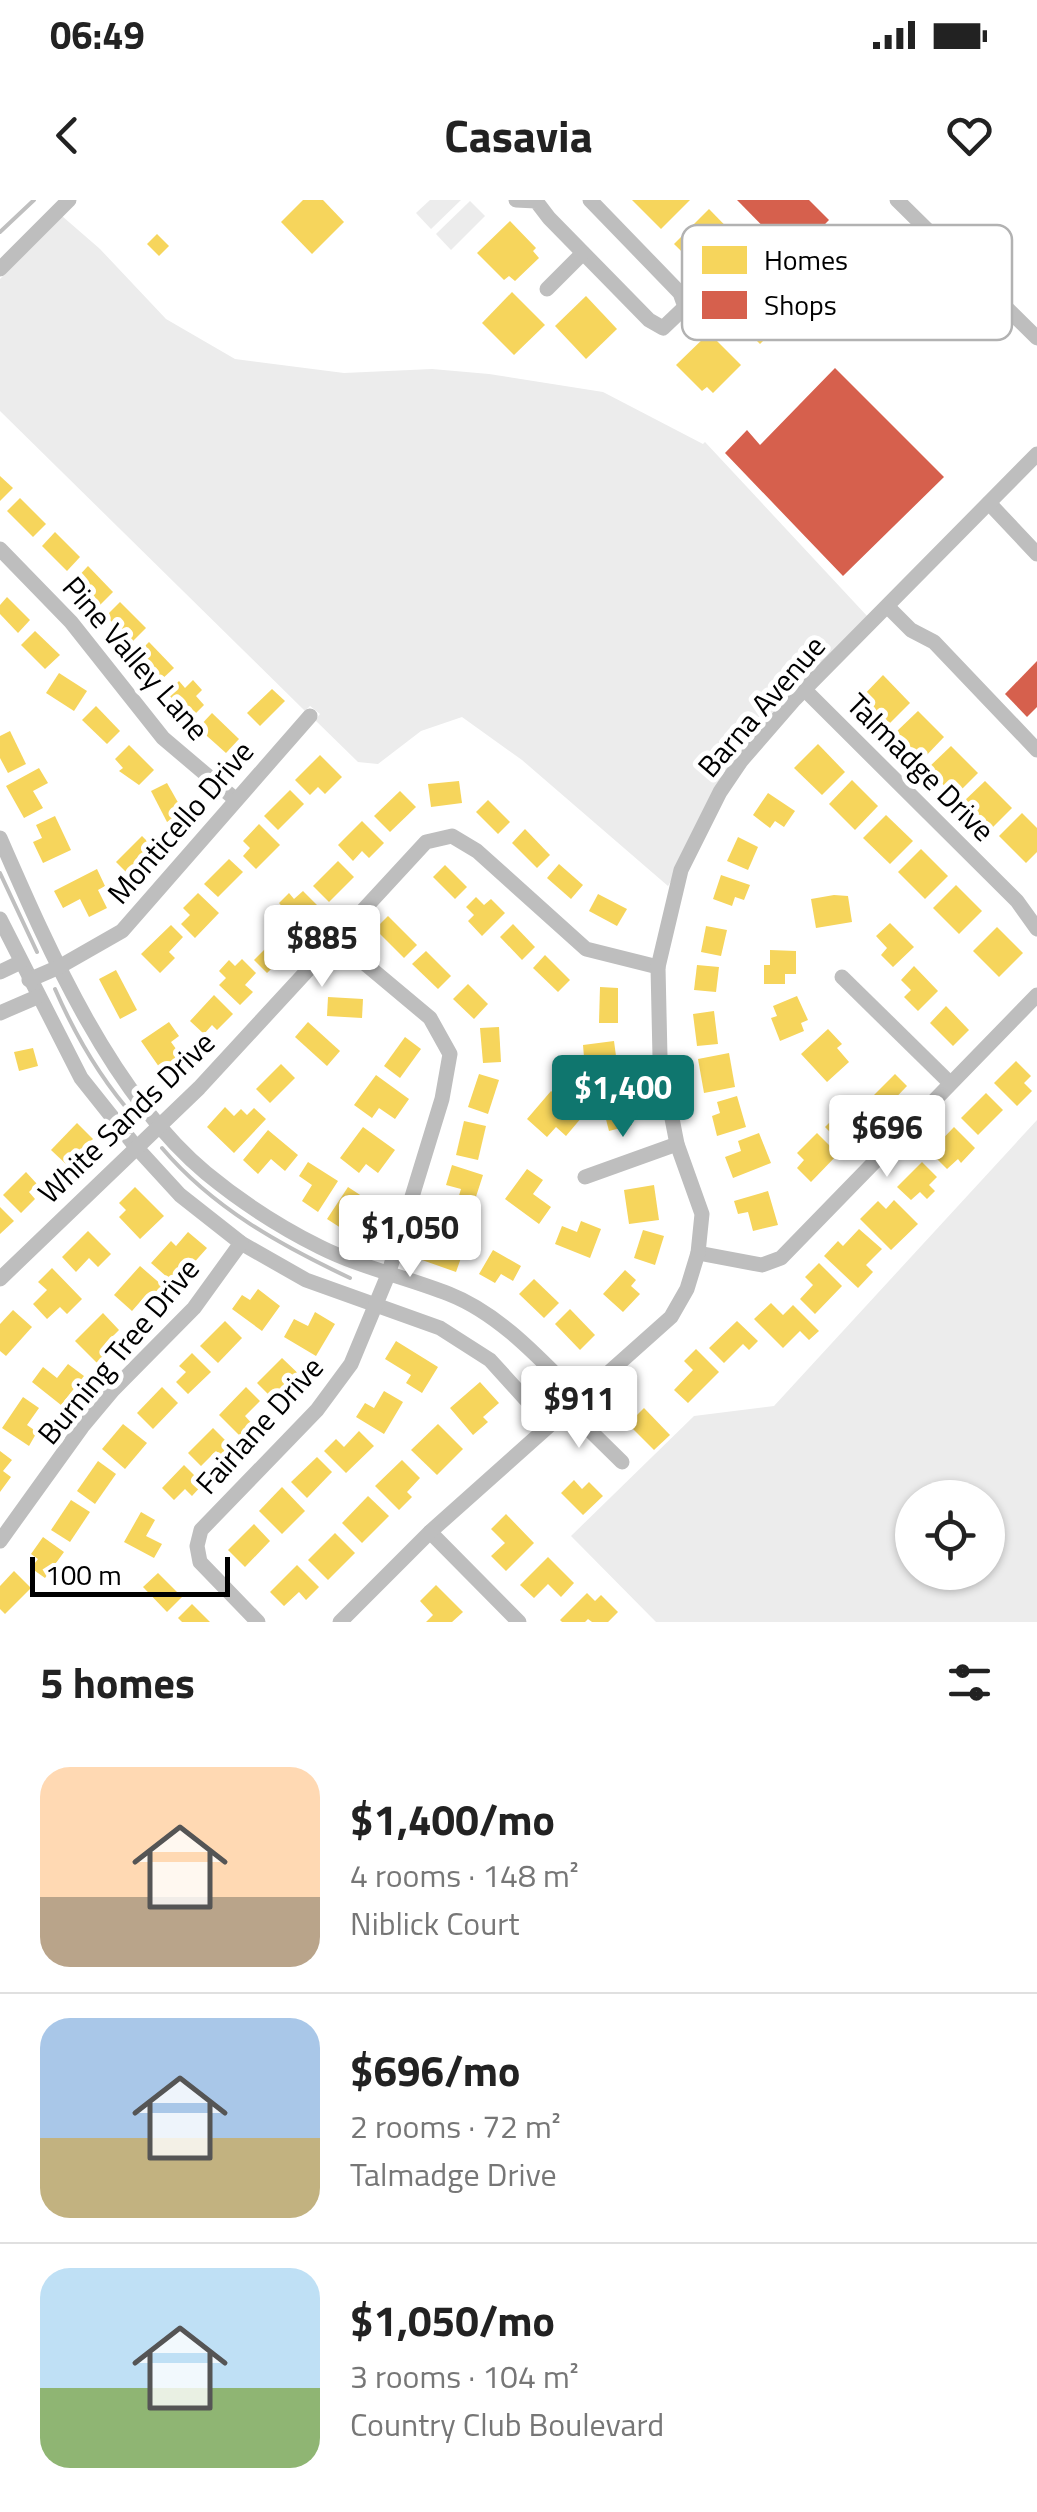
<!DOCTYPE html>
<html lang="en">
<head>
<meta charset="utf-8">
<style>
  body { margin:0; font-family:"Titillium Web",sans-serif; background:#f2f2f2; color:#222; height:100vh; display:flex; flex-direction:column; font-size:38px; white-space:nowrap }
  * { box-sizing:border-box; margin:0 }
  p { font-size:32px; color:#767676 }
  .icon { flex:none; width:55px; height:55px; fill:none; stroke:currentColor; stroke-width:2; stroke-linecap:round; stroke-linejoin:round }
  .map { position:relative; height:1422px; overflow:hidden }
  .details { display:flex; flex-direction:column; background:#fff; flex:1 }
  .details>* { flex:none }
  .tools { position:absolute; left:895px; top:1280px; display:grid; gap:20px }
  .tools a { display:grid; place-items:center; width:110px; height:110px; border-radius:50%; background:#fff; box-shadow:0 2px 8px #0004; font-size:50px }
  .scale { position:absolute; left:30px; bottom:25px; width:200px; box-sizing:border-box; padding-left:10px; border:5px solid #000; border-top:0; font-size:28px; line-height:35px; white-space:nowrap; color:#000; -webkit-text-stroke:8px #fff; paint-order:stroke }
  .price { position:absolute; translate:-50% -85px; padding:0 22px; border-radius:10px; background:#fff; color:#222; font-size:32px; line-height:65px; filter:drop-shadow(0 2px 5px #0008) }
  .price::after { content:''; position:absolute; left:50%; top:60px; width:30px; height:22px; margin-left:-15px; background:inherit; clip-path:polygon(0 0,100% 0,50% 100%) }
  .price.active { background:#0f766e; color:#fff }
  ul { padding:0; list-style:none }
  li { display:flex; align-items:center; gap:30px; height:250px; padding:0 40px }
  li+li { border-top:2px solid #e0e0e0 }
  li span { display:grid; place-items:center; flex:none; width:280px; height:200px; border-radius:30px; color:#555 }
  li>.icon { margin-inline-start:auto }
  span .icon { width:120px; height:120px; fill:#fffc; stroke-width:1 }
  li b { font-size:42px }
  h2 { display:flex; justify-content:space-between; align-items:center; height:120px; padding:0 40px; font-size:42px }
  .status { display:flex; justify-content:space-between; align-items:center; height:70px; padding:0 50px; background:#fff; direction:ltr }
  .status svg { height:28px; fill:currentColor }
  header { display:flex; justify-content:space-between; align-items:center; height:130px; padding:0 40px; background:#fff; font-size:45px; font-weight:700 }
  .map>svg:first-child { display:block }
  .green { fill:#ececec; fill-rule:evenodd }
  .homes { fill:#f6d55c }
  .shops { fill:#d6604d }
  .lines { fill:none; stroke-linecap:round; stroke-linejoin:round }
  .stream { stroke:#bfbfbf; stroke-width:4 }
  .minor { stroke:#bebebe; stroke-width:15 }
  .labels { text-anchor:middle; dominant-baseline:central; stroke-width:10; stroke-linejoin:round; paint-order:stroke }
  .street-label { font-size:30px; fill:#000; stroke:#fff }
  .key { fill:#fff; stroke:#b2b2b2; stroke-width:2.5 }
  .key-label { font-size:28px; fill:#000 }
</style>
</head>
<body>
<div class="status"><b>06:49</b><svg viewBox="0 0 49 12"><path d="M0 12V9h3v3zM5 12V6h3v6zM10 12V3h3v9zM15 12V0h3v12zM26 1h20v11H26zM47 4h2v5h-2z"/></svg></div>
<header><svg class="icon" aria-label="back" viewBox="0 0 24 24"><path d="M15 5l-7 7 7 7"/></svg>Casavia<svg class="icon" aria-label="heart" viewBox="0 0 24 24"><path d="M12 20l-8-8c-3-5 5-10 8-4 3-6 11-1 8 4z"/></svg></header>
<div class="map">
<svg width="1037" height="1422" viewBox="0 0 1037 1422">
  <rect width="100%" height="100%" fill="#fff"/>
  <g class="green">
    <polygon points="430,0 461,0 431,29 416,13"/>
    <polygon points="470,1 485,16 451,50 436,34"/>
    <polygon points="62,16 100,49 166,119 235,159 344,173 432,169 489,174 603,192 703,244 705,242 868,417 788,497 668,686 522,560 462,517 421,531 378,564 358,562 315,520 320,514 310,506 305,511 0,211 0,79"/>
    <path d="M 1037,920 L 1037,1422 L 656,1422 L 571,1336 L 694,1216 L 774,1206 ZM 912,1298 L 988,1298 L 988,1372 L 912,1372 Z"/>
  </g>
  <g class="homes">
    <polygon points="303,0 323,0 344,22 312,54 281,22"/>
    <polygon points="632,0 690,0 661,29"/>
    <polygon points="709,9 752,53 718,87 674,44"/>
    <polygon points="510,21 536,48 533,51 539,58 515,81 509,76 504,80 477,53"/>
    <polygon points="157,34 169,46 159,56 147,44"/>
    <polygon points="760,80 792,112 760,144 728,112"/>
    <polygon points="512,92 545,125 514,155 482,123"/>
    <polygon points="586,96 617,129 586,159 555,126"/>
    <polygon points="709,133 741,165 713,193 707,187 702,191 676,165"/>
    <polygon points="0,276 13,288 0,301"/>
    <polygon points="20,298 46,324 33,337 7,311"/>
    <polygon points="55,332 80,357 67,371 42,346"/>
    <polygon points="88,366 113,392 100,405 75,380"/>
    <polygon points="7,397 30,420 18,433 0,414 0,405"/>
    <polygon points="120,402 146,428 132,442 106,416"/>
    <polygon points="35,431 60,455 45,469 21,445"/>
    <polygon points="149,442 174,468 161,480 136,455"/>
    <polygon points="59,473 87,491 74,511 46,493"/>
    <polygon points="883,475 910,503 887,526 860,499"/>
    <polygon points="193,480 202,490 196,496 204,505 191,518 167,493 179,481 185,488"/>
    <polygon points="272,489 285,501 260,526 247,513"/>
    <polygon points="96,506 120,531 107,544 82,520"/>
    <polygon points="918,511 944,537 921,561 894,534"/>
    <polygon points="212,513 239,539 226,553 198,528"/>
    <polygon points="10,531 26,564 8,573 0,558 0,536"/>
    <polygon points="818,544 845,572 822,595 794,568"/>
    <polygon points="129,545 154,570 139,585 119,571 123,568 115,559"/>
    <polygon points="951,546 978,573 955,596 927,569"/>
    <polygon points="320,555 342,577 325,594 318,587 310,595 295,580"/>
    <polygon points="39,568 48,583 33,591 43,608 24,618 6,586"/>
    <polygon points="852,580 878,606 855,630 829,604"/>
    <polygon points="459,581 462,603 431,607 428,584"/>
    <polygon points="985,581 1012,608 988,632 961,604"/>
    <polygon points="167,583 184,613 167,622 151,591"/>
    <polygon points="290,590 304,604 278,630 264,616"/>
    <polygon points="400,591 416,607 390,632 374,616"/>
    <polygon points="768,593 795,611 784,627 775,621 770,628 753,615"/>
    <polygon points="488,600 510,622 498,634 476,612"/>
    <polygon points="1022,613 1037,628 1037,652 1026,663 999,636"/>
    <polygon points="886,615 913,641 890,664 863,638"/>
    <polygon points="55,616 71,650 43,663 33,642 42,638 36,625"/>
    <polygon points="362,621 384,643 369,658 362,651 353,661 338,645"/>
    <polygon points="259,624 280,645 256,669 243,656 250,648 243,641"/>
    <polygon points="525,629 550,655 537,668 512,643"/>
    <polygon points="142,636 155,649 129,675 116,662"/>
    <polygon points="738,637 758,647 748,670 727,661"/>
    <polygon points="921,649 948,676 925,699 898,672"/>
    <polygon points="229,659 243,672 218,697 204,684"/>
    <polygon points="338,661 354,677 329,702 313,686"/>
    <polygon points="559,664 583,685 571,699 547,678"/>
    <polygon points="445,665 467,687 455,699 433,677"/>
    <polygon points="97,669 105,686 98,690 107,708 89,717 80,699 63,708 54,691"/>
    <polygon points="721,675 750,685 744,700 735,697 732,706 713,699"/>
    <polygon points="956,685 982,711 959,734 933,708"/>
    <polygon points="303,691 317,705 305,716 312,724 299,736 280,717 286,711 279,703 289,693 294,699"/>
    <polygon points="198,693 219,713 195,738 181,724 190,715 183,708"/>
    <polygon points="598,694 627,709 617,726 589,711"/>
    <polygon points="834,695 848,696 852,722 816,728 811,699"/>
    <polygon points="476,697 484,705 491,699 505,713 482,736 468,721 474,715 466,707"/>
    <polygon points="388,716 417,745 404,758 375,729"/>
    <polygon points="890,723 914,747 893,767 881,755 887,748 876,736"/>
    <polygon points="513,724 535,747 522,760 500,737"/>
    <polygon points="171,725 183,737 169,752 175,758 160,773 141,754"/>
    <polygon points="706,726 727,730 721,756 701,752"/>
    <polygon points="997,727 1023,753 999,777 973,751"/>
    <polygon points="279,735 292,749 267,773 254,760"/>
    <polygon points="770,750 796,751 796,774 785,774 785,784 764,784 764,765 770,765"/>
    <polygon points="426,751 451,776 438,789 412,764"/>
    <polygon points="545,755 570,780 558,792 533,768"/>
    <polygon points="242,759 256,773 245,785 253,792 240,805 219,785 226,778 219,771 229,760 235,766"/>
    <polygon points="697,765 719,767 716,792 694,790"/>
    <polygon points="914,766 938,791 918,811 904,797 911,790 901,780"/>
    <polygon points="116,770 137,810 120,819 99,779"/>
    <polygon points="468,784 488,804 474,819 453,799"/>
    <polygon points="600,787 618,788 618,823 599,823"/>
    <polygon points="214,795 233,814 217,830 212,825 204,834 190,821"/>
    <polygon points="797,796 808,820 801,823 804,831 780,841 771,818 777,816 773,806"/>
    <polygon points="328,797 363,799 362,818 327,816"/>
    <polygon points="946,806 969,830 953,846 930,823"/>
    <polygon points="714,811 718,844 697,846 693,814"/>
    <polygon points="169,822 179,836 171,842 184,860 164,874 141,841"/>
    <polygon points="308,822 340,851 327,866 295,837"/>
    <polygon points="499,827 501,862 483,863 480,828"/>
    <polygon points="828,829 842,844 837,848 849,862 827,882 801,854"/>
    <polygon points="405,837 421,849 400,878 384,866"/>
    <polygon points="614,841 618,871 596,874 594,855 584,857 583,845"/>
    <polygon points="33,848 38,866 19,871 14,852"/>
    <polygon points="729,853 735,887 704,893 698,859"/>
    <polygon points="1016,861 1031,876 1024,883 1032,891 1017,906 994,883"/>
    <polygon points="281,864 295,878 270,903 256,889"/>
    <polygon points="479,874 499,880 488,914 468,907"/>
    <polygon points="895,874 907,886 885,909 873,896"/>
    <polygon points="376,875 409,899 395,919 379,908 372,918 354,905"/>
    <polygon points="623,887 632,925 609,931 599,892"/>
    <polygon points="551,891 582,917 566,936 556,927 547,937 527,919"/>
    <polygon points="986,893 1003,910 978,935 961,918"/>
    <polygon points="737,896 746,927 717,936 712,916 720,913 717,902"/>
    <polygon points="852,900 867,914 860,921 868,929 855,942 848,934 840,942 825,927"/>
    <polygon points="225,907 234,916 241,909 247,915 254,908 266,919 234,953 207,927"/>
    <polygon points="464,921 486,926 478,960 456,955"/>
    <polygon points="77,923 93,939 67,965 51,950"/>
    <polygon points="363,927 395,950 378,973 366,964 359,973 340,958"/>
    <polygon points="954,927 975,948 961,963 958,959 947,969 930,952"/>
    <polygon points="268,930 298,955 285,971 271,959 258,974 243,960"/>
    <polygon points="759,933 771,963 733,978 725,957 741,951 738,941"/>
    <polygon points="817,933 838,954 811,982 797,968 804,960 797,953"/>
    <polygon points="308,962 338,981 318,1012 302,1001 312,985 299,976"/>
    <polygon points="922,962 937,977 929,985 935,991 927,999 920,992 911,1000 897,987"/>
    <polygon points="452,965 483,975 472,1009 456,1005 461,989 446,985"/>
    <polygon points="527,969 543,980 533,994 551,1007 539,1024 505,999"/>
    <polygon points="26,972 37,984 29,992 35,999 21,1013 3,995"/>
    <polygon points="654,985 659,1020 629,1024 624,990"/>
    <polygon points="135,987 164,1016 140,1039 119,1017 126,1010 119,1003"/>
    <polygon points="348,987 380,1008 370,1024 354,1014 344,1030 327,1019"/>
    <polygon points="768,991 778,1025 753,1031 748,1012 738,1014 734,1001"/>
    <polygon points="894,1000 918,1024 891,1050 860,1019 878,1001 886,1009"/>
    <polygon points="0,1007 14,1021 0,1034"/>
    <polygon points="581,1021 601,1029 590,1058 555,1044 562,1026 577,1032"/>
    <polygon points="435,1023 457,1032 450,1050 462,1055 456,1072 422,1060"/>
    <polygon points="859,1029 882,1049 866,1065 873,1072 858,1088 824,1056 838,1041 843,1046"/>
    <polygon points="643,1030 664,1036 655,1065 634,1058"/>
    <polygon points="88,1031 111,1054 98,1067 89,1058 76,1072 62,1057"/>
    <polygon points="188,1032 207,1048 175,1084 151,1063 171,1041 176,1046"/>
    <polygon points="493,1050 521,1066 513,1081 501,1074 495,1083 479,1074"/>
    <polygon points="819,1063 842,1086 815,1114 800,1099 813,1085 805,1077"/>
    <polygon points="140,1066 171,1093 160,1105 147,1094 132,1111 114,1095"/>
    <polygon points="52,1068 82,1099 67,1114 60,1107 47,1119 33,1104 47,1090 38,1082"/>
    <polygon points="625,1070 636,1080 631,1086 640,1094 623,1112 603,1094"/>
    <polygon points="534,1079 559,1103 544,1118 519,1094"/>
    <polygon points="258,1089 280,1106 262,1131 232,1109 242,1095 250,1100"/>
    <polygon points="771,1103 783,1115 793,1105 819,1131 809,1140 800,1131 783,1148 754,1119"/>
    <polygon points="570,1109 595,1135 580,1150 555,1124"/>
    <polygon points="13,1110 32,1127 6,1156 0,1151 0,1124"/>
    <polygon points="315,1112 335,1124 316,1156 284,1137 294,1119 308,1126"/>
    <polygon points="103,1113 119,1130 105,1144 113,1152 100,1166 75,1141"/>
    <polygon points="225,1121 242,1138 218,1163 200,1146"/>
    <polygon points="737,1121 758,1141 749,1150 743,1144 724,1163 709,1148"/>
    <polygon points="396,1141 438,1167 422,1193 406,1183 411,1175 385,1159"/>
    <polygon points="696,1149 719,1172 688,1203 674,1190 693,1170 684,1161"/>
    <polygon points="192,1153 211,1172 188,1194 176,1182 186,1172 179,1166"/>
    <polygon points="282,1158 305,1180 294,1191 286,1183 272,1198 257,1183"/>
    <polygon points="68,1164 84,1176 61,1205 32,1182 43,1167 57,1178"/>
    <polygon points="480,1182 499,1203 483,1217 488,1222 473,1235 450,1208"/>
    <polygon points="162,1187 178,1203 153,1229 137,1213"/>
    <polygon points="246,1187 260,1201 245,1216 257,1229 245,1241 219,1215"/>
    <polygon points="384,1191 403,1202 384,1234 356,1217 365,1203 374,1208"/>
    <polygon points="23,1197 39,1208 27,1225 37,1232 29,1246 2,1228"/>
    <polygon points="644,1208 670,1235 654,1250 628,1224"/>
    <polygon points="123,1224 147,1243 125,1269 102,1249"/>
    <polygon points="438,1224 463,1249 437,1275 411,1250"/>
    <polygon points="213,1228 235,1250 225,1260 216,1251 201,1266 188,1253"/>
    <polygon points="359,1231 374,1246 346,1273 324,1251 336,1239 344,1247"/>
    <polygon points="0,1251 12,1260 3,1271 11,1277 0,1292"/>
    <polygon points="317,1257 332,1272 307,1298 291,1282"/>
    <polygon points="402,1260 420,1278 407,1292 412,1297 399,1310 375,1286"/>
    <polygon points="98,1261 116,1274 95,1304 77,1291"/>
    <polygon points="184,1265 203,1284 192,1296 185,1289 174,1300 162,1288"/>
    <polygon points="574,1280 582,1289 589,1282 603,1296 583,1315 561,1293"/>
    <polygon points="282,1287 305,1311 282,1334 259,1311"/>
    <polygon points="368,1296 389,1316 362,1343 342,1323"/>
    <polygon points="71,1300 90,1312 70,1342 51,1330"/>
    <polygon points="141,1312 155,1320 146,1336 162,1344 154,1358 124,1342"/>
    <polygon points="506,1314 534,1343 506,1371 491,1356 505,1343 491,1329"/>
    <polygon points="254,1324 270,1341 245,1367 228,1350"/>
    <polygon points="335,1333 355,1353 328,1380 308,1360"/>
    <polygon points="43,1337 64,1352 45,1378 31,1368 38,1359 31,1354"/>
    <polygon points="548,1357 574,1383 561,1397 548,1384 534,1398 520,1385"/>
    <polygon points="297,1365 319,1387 306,1400 299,1392 284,1406 270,1392"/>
    <polygon points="14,1371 31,1388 5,1414 0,1409 0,1386"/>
    <polygon points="158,1373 182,1397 167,1412 143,1387"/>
    <polygon points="436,1385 463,1412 452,1422 426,1422 433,1415 420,1401"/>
    <polygon points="587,1393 595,1401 601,1395 618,1412 608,1422 592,1422 588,1419 585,1422 562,1422 560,1420"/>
    <polygon points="192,1404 210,1422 182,1422 178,1418"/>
  </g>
  <g class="shops">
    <polygon points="737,0 809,0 829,20 793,57"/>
    <polygon points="835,168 944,277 843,376 725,253 747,230 760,245"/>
    <polygon points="1037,461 1037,507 1027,517 1005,494"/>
  </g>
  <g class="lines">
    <g class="stream">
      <polyline points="0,32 34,0"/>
      <polyline points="0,673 37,752"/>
      <path d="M 55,789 C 76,837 101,880 136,919"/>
      <path d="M 162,948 C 213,1008 280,1045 350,1078"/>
    </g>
    <g class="minor">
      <polyline points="516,0 536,1 549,18 649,120 663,128 685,107 680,93 590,0"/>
      <polyline points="897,0 1037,138"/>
      <polyline points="0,69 69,0"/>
      <polyline points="809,72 844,107"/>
      <polyline points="547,89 583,53"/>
      <polyline points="989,303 1037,354"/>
      <polyline points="0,349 71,422 163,538 235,599"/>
      <polyline points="888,407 911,430 934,442 1037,550"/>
      <polyline points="805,490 1017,701 1037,729"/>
      <path d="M 0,638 C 48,748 111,894 206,973 C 240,1001 280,1027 320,1047 C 362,1068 406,1077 449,1094 C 500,1114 541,1160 579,1198"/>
      <polyline points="0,719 81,878 136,947 180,995 241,1043 306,1080 440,1128 490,1160 549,1225"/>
      <polyline points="0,772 21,762"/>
      <polyline points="842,777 950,883"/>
      <polyline points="29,780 59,767 122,731 310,516"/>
      <polyline points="0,813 37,797"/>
      <polyline points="585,977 677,944"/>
      <polyline points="698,1053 762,1065 781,1058 1037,795"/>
      <polyline points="0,1079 199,888 426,642 452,636 477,651 586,749 658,767"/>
      <polyline points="567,1208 622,1262"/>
      <polyline points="430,1332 519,1422"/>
      <polyline points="0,1341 82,1227 113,1190 194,1108 241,1043"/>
      <polyline points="258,1422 200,1362 197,1346 201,1330 317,1210 351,1164 388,1075 442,899 450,854 430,818 338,741"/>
      <polyline points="340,1422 430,1332 671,1117 687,1089 698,1053 702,1014 677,944 660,857 658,767 681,670 720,592 741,561 793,501 1037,254"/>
    </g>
  </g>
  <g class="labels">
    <g class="street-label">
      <text transform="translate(136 458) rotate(49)">Pine Valley Lane</text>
      <text transform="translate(761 506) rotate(-49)">Barna Avenue</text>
      <text transform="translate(921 567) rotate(45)">Talmadge Drive</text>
      <text transform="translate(180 622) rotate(-49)">Monticello Drive</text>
      <text transform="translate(126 917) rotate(-44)">White Sands Drive</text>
      <text transform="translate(118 1151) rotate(-50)">Burning Tree Drive</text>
      <text transform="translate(259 1225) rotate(-48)">Fairlane Drive</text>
    </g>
  </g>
  <rect x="682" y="25" width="330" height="115" rx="15" class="key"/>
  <rect x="702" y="46" width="45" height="28" fill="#f6d55c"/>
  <rect x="702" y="91" width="45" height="28" fill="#d6604d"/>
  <g class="key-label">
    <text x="764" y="70">Homes</text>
    <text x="764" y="115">Shops</text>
  </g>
</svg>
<div class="tools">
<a><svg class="icon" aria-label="locate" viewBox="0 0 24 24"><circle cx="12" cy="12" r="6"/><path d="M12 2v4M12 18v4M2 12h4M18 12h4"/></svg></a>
</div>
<div class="scale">100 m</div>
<b class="price" style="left:322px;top:790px">$885</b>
<b class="price active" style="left:623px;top:940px">$1,400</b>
<b class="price" style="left:887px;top:980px">$696</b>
<b class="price" style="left:410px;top:1080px">$1,050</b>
<b class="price" style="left:579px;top:1251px">$911</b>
</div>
<section class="details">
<h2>5 homes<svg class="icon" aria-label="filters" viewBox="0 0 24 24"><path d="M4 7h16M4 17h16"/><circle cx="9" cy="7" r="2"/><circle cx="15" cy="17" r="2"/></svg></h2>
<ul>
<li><span style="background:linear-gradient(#ffd9b3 65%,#b9a48a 0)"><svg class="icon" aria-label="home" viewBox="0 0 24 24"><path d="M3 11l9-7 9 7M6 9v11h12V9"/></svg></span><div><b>$1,400/mo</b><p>4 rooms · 148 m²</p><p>Niblick Court</p></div></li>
<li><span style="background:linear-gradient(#a9c7e8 60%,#c2b280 0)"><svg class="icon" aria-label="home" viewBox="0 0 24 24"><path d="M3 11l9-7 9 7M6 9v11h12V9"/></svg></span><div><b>$696/mo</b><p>2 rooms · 72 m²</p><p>Talmadge Drive</p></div></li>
<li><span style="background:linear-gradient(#bfe0f5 60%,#8fb573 0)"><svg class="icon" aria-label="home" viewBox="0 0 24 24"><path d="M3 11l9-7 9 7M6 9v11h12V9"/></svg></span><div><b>$1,050/mo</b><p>3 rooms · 104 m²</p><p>Country Club Boulevard</p></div></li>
</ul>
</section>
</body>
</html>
